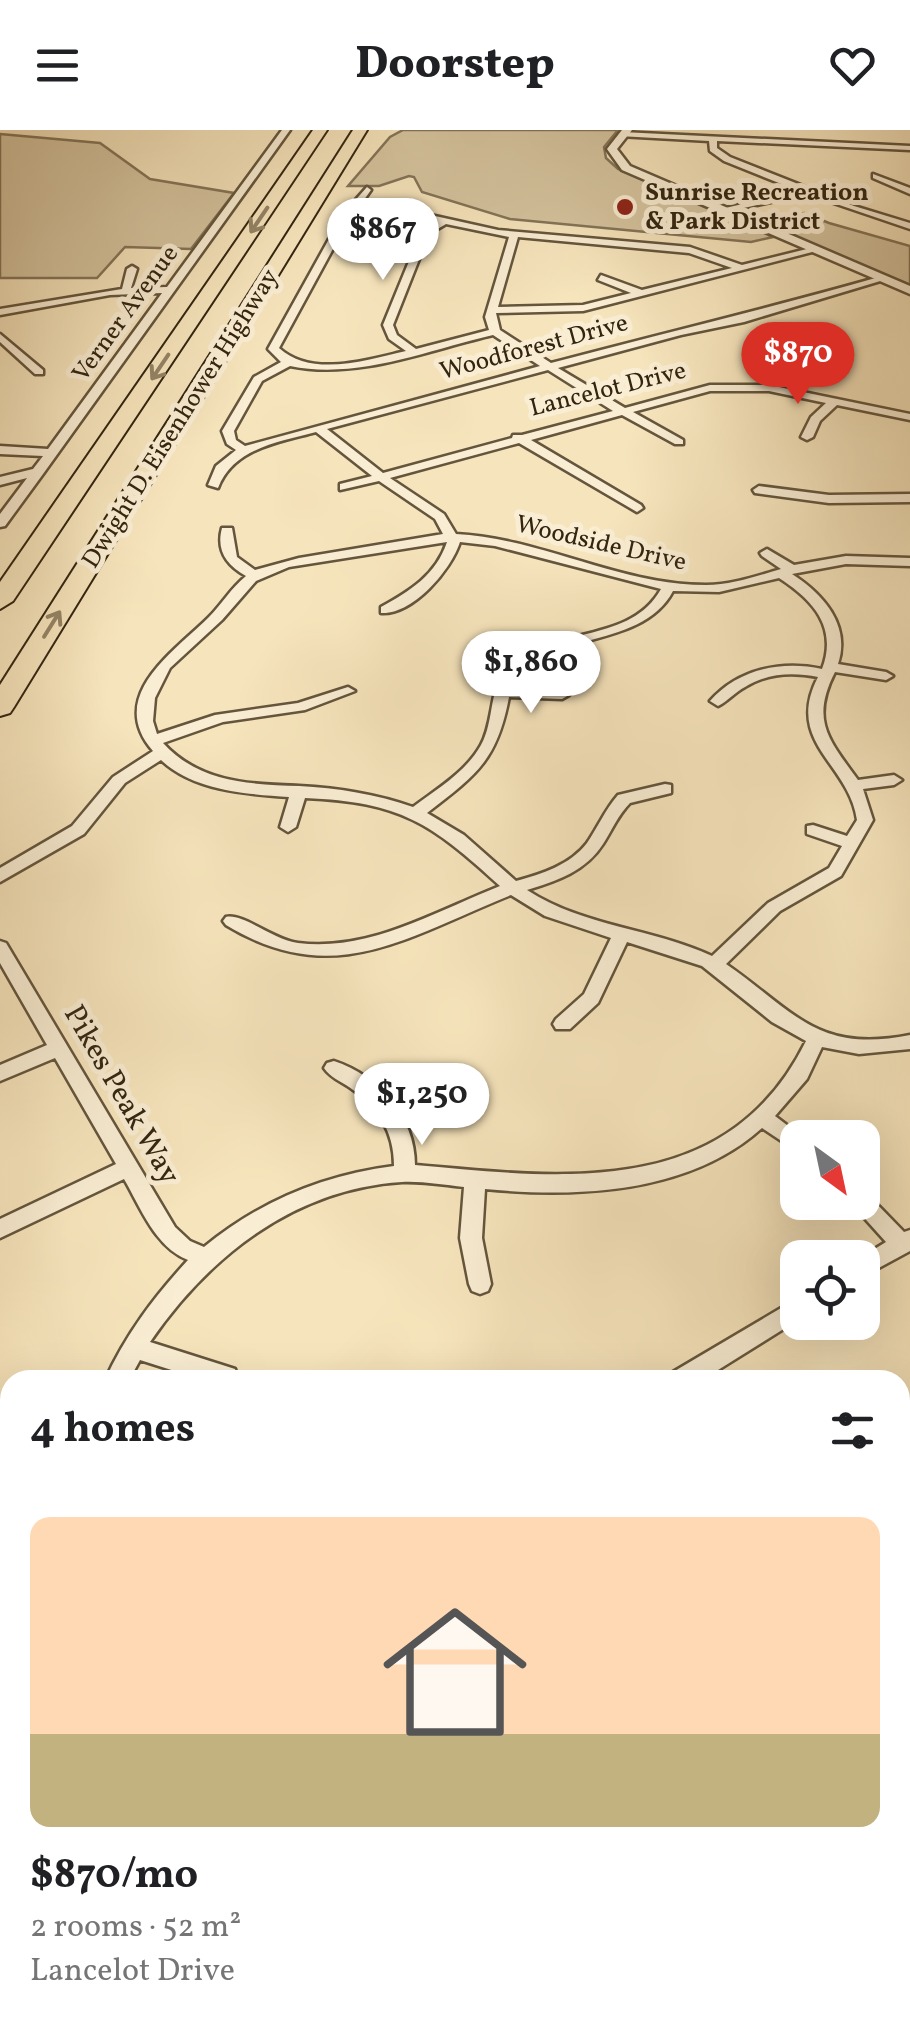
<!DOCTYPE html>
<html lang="en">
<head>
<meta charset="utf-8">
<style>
  body { margin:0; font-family:Vollkorn,serif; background:#f2f2f2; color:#202124; height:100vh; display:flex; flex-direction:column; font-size:38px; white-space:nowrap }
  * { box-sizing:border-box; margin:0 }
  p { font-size:32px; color:#757577 }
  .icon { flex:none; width:55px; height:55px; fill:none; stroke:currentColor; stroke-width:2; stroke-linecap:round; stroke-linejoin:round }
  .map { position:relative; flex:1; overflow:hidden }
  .drawer { position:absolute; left:0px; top:1240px; width:910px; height:672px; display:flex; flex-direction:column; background:#fff; border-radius:30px 30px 0 0; box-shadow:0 10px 40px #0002 }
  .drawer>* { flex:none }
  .needle { width:65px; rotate:147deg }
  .fabs { position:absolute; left:780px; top:990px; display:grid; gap:20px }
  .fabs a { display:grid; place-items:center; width:100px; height:100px; border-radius:20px; background:#fff; box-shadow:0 10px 40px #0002; font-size:50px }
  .price { position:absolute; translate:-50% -85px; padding:0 22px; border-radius:35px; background:#fff; color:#222; font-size:32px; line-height:65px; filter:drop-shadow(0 2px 5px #0008) }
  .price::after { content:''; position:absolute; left:50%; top:60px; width:30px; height:22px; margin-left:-15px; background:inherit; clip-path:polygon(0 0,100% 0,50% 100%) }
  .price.current { background:#d93025; color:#fff }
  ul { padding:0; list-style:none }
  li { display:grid; align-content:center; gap:20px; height:530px; padding:0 30px }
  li+li { border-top:2px solid #e0e0e0 }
  li span { display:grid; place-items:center; height:310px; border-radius:20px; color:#555 }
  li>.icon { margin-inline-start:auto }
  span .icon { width:180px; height:180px; fill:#fffc; stroke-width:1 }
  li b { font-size:42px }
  h2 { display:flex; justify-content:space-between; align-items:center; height:120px; padding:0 30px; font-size:42px }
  header { display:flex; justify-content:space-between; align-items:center; height:130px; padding:0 30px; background:#fff; font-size:45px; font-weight:800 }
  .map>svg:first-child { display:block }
  .green { fill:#d5c49f; stroke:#847458; stroke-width:2.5 }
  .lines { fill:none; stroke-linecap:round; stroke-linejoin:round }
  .minor-casing { stroke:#64553c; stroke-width:5 }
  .tertiary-casing { stroke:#64553c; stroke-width:5 }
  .motorway-casing { stroke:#332511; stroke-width:4 }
  .minor { fill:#f9edd3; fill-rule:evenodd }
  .tertiary { fill:#f9edd3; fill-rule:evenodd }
  .motorway { fill:#f6e4bc; fill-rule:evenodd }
  .oneway { stroke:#948466 }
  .poi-dot { fill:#8f2418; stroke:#f9edd3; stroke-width:4 }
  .labels { text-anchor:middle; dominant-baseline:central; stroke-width:10; stroke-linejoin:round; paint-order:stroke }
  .far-poi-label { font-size:25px; font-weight:bold; fill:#332511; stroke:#f9edd3; text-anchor:start }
  .far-street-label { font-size:25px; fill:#332511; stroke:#f9edd3 }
  .street-label { font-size:30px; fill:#332511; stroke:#f9edd3 }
</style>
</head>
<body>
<header><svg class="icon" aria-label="menu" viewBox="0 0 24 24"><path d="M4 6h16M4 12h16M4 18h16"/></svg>Doorstep<svg class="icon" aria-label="heart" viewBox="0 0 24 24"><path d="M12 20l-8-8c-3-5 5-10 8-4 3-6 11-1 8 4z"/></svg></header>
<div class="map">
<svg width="910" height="1911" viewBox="0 0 910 1911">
  <rect width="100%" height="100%" fill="#f6e4bc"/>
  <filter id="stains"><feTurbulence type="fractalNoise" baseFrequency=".002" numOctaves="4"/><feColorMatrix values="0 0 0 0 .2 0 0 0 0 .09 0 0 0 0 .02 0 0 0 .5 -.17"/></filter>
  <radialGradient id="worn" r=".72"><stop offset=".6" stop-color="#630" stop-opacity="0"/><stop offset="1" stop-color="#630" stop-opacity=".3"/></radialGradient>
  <g class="green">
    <polygon points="403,0 618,0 604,17 606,28 618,39 773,107 751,112 510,89 422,62 414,47 409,46 379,56 348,56 390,7"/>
    <polygon points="0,4 100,13 150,49 234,63 191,119 125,117 97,148 0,148"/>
    <polygon points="804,83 829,93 910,116 910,155 760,92"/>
  </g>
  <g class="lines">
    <g class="minor-casing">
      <g id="minor">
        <polygon points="282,0 290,0 43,344 5,396 0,397 0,384 27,348 0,355 0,347 33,339 43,326 0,324 0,316 48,319 162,163 110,165 0,185 0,179 122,159 127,139 132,136 137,139 131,158 167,157"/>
        <polygon points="622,2 910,16 910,20 717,11 717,18 730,27 854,76 910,93 910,99 807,64 721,83 721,79 799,61 724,31 710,21 709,11 619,6"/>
        <polygon points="873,44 910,58 910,64 873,48"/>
        <path d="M 367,57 L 371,60 L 361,74 L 374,84 L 417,82 L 498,100 L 690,117 L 742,135 L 815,117 L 820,120 L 583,181 L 496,183 L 500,200 L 551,233 C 660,204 770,178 879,147 L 887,149 L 744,192 L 681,205 L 558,238 L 625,278 L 710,255 L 769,255 L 910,284 L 910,290 L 837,275 L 820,291 L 813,307 L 807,310 L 801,307 L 811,287 L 826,273 L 769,261 L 710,261 L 633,282 L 683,310 L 683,314 L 675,314 L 622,285 L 531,310 L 641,375 L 643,378 L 637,382 L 519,313 L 390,348 L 444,384 L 456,404 C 541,408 619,455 706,455 C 732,455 757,446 781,439 L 762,426 L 760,423 L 767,419 L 794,435 L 846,426 L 910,428 L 910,436 L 846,434 L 792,444 C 823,464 851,495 838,534 L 886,542 L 893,546 L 886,550 L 835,542 C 810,591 829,610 858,650 L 894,645 L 902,650 L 894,655 L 863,659 L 873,690 L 841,746 L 780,781 L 726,834 C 794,881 817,924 910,905 L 910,919 L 859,924 L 822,917 L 807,949 L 775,986 L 804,1008 L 798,1008 L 798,1022 L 762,998 C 689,1064 577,1068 485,1059 L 482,1108 L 491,1154 L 488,1161 L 480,1164 L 472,1161 L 469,1154 L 460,1108 L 464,1057 C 444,1055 422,1051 402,1052 C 294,1059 209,1126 150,1212 L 235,1239 L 238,1250 L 203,1250 L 140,1230 L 129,1250 L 105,1250 C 126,1204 154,1167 188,1130 C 155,1117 141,1078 124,1049 L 0,1108 L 0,1089 L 116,1034 L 55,928 L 0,951 L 0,935 L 47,915 L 0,833 L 0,811 L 6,813 L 175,1097 L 190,1111 L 204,1117 C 260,1071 323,1045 394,1036 C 394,1001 378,976 349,957 C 340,951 330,947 324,938 L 327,933 L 334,931 C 379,946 415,987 415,1035 C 562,1048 727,1071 806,911 L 772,892 L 702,836 L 627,812 L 598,873 L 570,899 L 556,899 L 553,894 L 556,889 L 584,864 L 611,808 L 545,786 L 511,765 C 408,806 334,861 226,795 L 223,791 L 226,787 C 243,783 274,810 298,813 C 370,822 436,781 500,756 C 431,693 401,672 305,668 L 296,697 L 288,702 L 280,697 L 289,667 C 246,664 194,661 161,630 L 125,653 L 84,704 L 0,752 L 0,738 L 72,696 L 113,647 L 153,621 C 105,566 175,521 209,487 C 222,474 231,458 246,446 C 226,435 216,420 222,398 L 232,398 L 237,427 L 255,440 L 299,428 L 443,404 L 435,389 L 379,351 L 340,360 L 340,354 L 372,346 L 316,302 C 279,312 233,318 218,358 L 208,355 L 216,336 L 236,320 L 227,314 L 222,301 L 254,247 L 281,232 L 268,219 L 334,100 L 366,86 L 352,74 ZM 417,88 L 437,92 L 421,102 L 383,195 L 389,209 L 406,221 C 367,230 312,248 279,218 L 341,104 L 373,90 ZM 446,94 L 509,107 L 485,187 L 489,200 L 416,219 L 397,205 L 393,195 L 429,104 ZM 518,107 L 689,123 L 732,138 L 642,160 L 601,145 L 598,150 L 631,163 L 583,175 L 498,177 ZM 493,205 L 540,236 L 245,316 L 236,310 L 234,301 L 262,251 L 290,236 C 358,250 428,220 493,205 ZM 548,240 L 613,281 L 522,305 L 513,305 L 512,308 L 383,343 L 327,299 ZM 447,412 C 436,445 410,461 381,477 L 381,483 C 413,485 451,440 460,412 L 495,416 L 661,459 C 631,513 556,497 513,532 C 487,553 496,588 481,615 C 466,642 437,659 413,677 C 376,664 337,658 299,656 C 248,654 200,653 163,613 L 223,592 L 305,580 L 355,561 L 348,557 L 298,573 L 215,585 L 157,604 L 153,591 L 155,568 L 170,538 L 222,490 L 256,451 L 289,437 ZM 779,448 C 813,470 838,497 822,539 C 782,530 738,539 710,571 L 718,576 C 728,571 735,562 745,557 C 767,543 793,542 818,547 C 784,613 849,633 857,690 L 847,706 L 813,695 L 807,696 L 807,704 L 842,716 L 829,738 L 768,773 L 712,826 C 652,798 584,797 527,760 C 557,751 586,741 603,714 C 612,700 618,685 630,673 L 671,663 L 671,655 L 665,654 L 618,665 C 605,680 598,697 587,713 C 570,735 542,744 516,751 L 464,705 L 427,683 C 476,645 497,631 509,567 L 562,569 L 569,565 L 562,561 L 511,558 C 532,499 640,524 673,461 L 719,462 Z"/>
        <polygon points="0,204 43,240 43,244 35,244 0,212"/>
        <polygon points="759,356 829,365 910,364 910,372 829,373 755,363 753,360"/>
        <polygon points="862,1064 869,1066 904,1102 910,1100 910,1121 862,1147 860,1128 886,1112 850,1072 862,1072"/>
        <polygon points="798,1168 798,1190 702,1250 669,1250 673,1242"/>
        <polygon points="10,1323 10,1347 0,1348 0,1324"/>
        <polygon points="10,1665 10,1697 0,1701 0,1669"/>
        <polygon points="900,1706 910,1710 910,1755 900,1751"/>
        <polygon points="214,1902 255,1902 251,1911 211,1911"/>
        <polygon points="278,1902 311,1902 314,1911 282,1911"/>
        <polygon points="631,1902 665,1902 668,1911 635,1911"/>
      </g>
    </g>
    <g class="tertiary-casing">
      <polygon id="tertiary" points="622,0 632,0 617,19 630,36 910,156 910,164 622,40 607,19"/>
    </g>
    <g class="motorway-casing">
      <g id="motorway">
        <polygon points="313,0 327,0 13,471 0,479 0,452"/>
        <polygon points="353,0 367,0 14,577 10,583 0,586 0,555"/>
      </g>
    </g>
    <use href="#minor" class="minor"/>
    <use href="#tertiary" class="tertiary"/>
    <use href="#motorway" class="motorway"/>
  </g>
  <defs><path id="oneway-shaft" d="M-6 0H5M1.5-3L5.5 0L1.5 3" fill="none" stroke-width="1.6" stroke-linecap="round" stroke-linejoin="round" transform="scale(2.5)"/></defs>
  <g class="oneway">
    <use href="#oneway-shaft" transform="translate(259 90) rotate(124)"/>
    <use href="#oneway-shaft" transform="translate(160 237) rotate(124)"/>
    <use href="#oneway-shaft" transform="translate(52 494) rotate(-58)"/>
  </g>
  <circle class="poi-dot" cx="625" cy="77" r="10"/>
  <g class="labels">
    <g class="far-poi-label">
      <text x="645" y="63">Sunrise Recreation<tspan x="645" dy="29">&amp; Park District</tspan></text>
    </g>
    <g class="far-street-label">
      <text transform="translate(126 184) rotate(-54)">Verner Avenue</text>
      <text transform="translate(534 218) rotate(-15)">Woodforest Drive</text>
      <text transform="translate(608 260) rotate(-14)">Lancelot Drive</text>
      <text transform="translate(181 289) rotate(-58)">Dwight D. Eisenhower Highway</text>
      <text transform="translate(601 414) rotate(13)">Woodside Drive</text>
    </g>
    <g class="street-label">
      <text transform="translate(121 965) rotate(60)">Pikes Peak Way</text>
    </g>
  </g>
  <rect width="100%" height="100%" filter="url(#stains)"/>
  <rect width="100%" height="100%" fill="url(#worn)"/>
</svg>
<div class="fabs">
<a><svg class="needle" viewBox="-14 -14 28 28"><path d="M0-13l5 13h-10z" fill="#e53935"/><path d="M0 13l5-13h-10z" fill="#757577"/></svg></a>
<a><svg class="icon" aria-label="locate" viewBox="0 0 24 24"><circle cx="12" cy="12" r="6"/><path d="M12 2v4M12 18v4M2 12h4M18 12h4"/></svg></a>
</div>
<b class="price" style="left:383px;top:153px">$867</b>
<b class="price current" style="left:798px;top:277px">$870</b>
<b class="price" style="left:531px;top:586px">$1,860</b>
<b class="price" style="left:422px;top:1018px">$1,250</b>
<section class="drawer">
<h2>4 homes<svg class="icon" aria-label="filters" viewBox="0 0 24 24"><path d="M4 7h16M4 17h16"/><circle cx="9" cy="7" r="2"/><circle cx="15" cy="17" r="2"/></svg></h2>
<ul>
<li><span style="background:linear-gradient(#ffd9b3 70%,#c2b280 0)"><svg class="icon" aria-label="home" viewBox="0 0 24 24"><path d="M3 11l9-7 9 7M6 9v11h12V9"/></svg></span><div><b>$870/mo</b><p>2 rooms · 52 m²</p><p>Lancelot Drive</p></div></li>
</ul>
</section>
</div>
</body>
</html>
